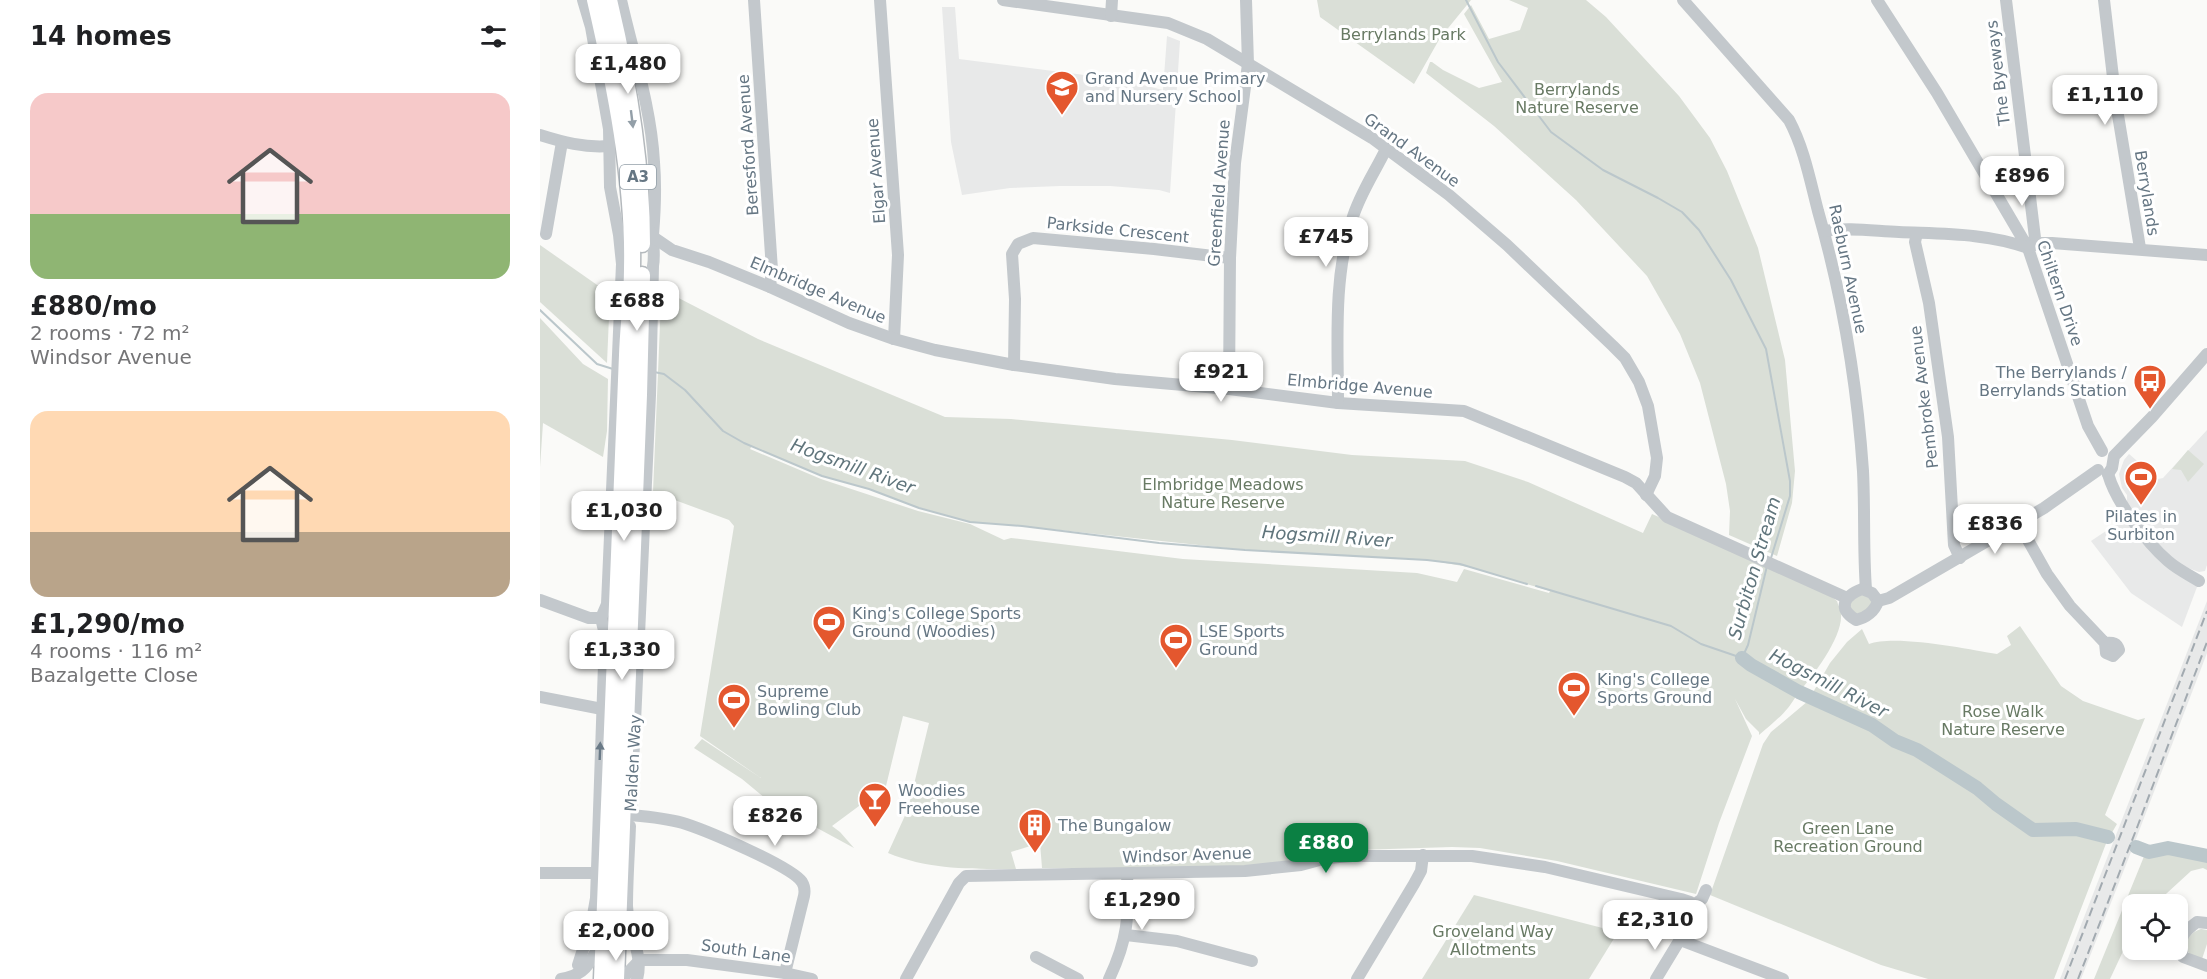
<!DOCTYPE html>
<html lang="en">
<head>
<meta charset="utf-8">
<style>
  body { margin:0; font-family:"DejaVu Sans",sans-serif; background:#f2f2f2; color:#202124; height:100vh; display:flex; flex-direction:column; font-size:22px; white-space:nowrap }
  * { box-sizing:border-box; margin:0 }
  p { font-size:20px; color:#757577 }
  .icon { flex:none; width:33px; height:33px; fill:none; stroke:currentColor; stroke-width:2; stroke-linecap:round; stroke-linejoin:round }
  .map { position:relative; flex:1; overflow:hidden }
  .drawer { display:flex; flex-direction:column; background:#fff; width:540px }
  .drawer>* { flex:none }
  .buttons { position:absolute; left:1582px; top:894px; display:grid; gap:12px }
  .buttons a { display:grid; place-items:center; width:66px; height:66px; border-radius:12px; background:#fff; box-shadow:0 3px 9px #0003; font-size:30px }
  .price { position:absolute; translate:-50% -51px; padding:0 14px; border-radius:12px; background:#fff; color:#222; font-size:20px; line-height:39px; filter:drop-shadow(0 2px 3px #0008) }
  .price::after { content:''; position:absolute; left:50%; top:36px; width:18px; height:14px; margin-left:-9px; background:inherit; clip-path:polygon(0 0,100% 0,50% 100%) }
  .price.selected { background:#0b8043; color:#fff }
  ul { padding:0; list-style:none }
  li { display:grid; align-content:center; gap:12px; height:318px; padding:0 30px }
  li span { display:grid; place-items:center; height:186px; border-radius:18px; color:#555 }
  li>.icon { margin-inline-start:auto }
  span .icon { width:108px; height:108px; fill:#fffc; stroke-width:1 }
  li b { font-size:26px }
  h2 { display:flex; justify-content:space-between; align-items:center; height:72px; padding:0 30px; font-size:26px }
  main { display:flex; flex:1; min-height:0 }
  .map>svg:first-child { display:block }
  .built { fill:#e8e9e9 }
  .green { fill:#dadfd7; fill-rule:evenodd }
  .lines { fill:none; stroke-linecap:round; stroke-linejoin:round }
  .stream { stroke:#bbc7cb; stroke-width:2 }
  .river { stroke:#bbc7cb; stroke-width:14 }
  .highway-casing { stroke:#b4b9bd; stroke-width:19 }
  .minor { stroke:#c3c8cc; stroke-width:12 }
  .highway { stroke:#fff; stroke-width:16 }
  .rail { stroke:#a2aab0; stroke-width:2; stroke-dasharray:9 4.5; stroke-linecap:butt }
  .oneway { fill:#939fa8 }
  .oneway2 { fill:#6a7a87 }
  .labels { text-anchor:middle; dominant-baseline:central; stroke-width:6; stroke-linejoin:round; paint-order:stroke }
  .shield { fill:#fff; stroke:#939fa8; stroke-width:1.5 }
  .shield-label { font-size:15px; font-weight:bold; fill:#657683 }
  .park-label { font-size:16px; fill:#687a64; stroke:#fff }
  .street-label { font-size:16px; fill:#657683; stroke:#fff }
  .poi-label { font-size:16px; fill:#657683; stroke:#fff; text-anchor:start }
  .water-label { font-size:18px; font-style:italic; fill:#60757c; stroke:#fff }
</style>
</head>
<body>
<main>
<section class="drawer">
<h2>14 homes<svg class="icon" aria-label="filters" viewBox="0 0 24 24"><path d="M4 7h16M4 17h16"/><circle cx="9" cy="7" r="2"/><circle cx="15" cy="17" r="2"/></svg></h2>
<ul>
<li><span style="background:linear-gradient(#f6c9c9 65%,#8fb573 0)"><svg class="icon" aria-label="home" viewBox="0 0 24 24"><path d="M3 11l9-7 9 7M6 9v11h12V9"/></svg></span><div><b>£880/mo</b><p>2 rooms · 72 m²</p><p>Windsor Avenue</p></div></li>
<li><span style="background:linear-gradient(#ffd9b3 65%,#b9a48a 0)"><svg class="icon" aria-label="home" viewBox="0 0 24 24"><path d="M3 11l9-7 9 7M6 9v11h12V9"/></svg></span><div><b>£1,290/mo</b><p>4 rooms · 116 m²</p><p>Bazalgette Close</p></div></li>
</ul>
</section>
<div class="map">
<svg width="1667" height="979" viewBox="0 0 1667 979">
  <rect width="100%" height="100%" fill="#fafaf8"/>
  <g class="built">
    <polygon points="402,7 415,7 419,59 560,77 603,85 623,90 627,36 640,41 630,193 619,190 570,186 520,186 470,188 422,195 411,142"/>
    <polygon points="1667,430 1667,565 1665,571 1659,572 1648,568 1657,587 1642,627 1591,593 1551,541 1587,517 1587,495 1582,488 1579,474 1584,460 1589,454 1618,479 1623,478"/>
    <polygon points="1667,601 1667,653 1591,852 1541,979 1520,979"/>
  </g>
  <g class="green">
    <polygon points="777,0 931,0 900,38 874,84 780,17"/>
    <polygon points="969,0 1046,0 1066,17 1139,96 1170,138 1187,171 1218,248 1245,360 1255,471 1252,503 1237,556 1189,535 1190,511 1186,484 1160,383 1140,334 1107,276 1036,200 954,126 886,73 890,62 892,62 903,70 939,88 962,82 924,14 931,5 949,39 980,30 988,8"/>
    <polygon points="0,245 70,294 67,363 0,302"/>
    <path d="M 127,292 L 218,339 L 405,417 L 471,419 L 692,440 L 812,455 L 925,461 L 988,482 L 1103,533 L 1112,514 L 1181,544 L 1292,597 L 1297,601 C 1298,605 1301,610 1301,614 C 1303,637 1273,676 1259,692 L 1232,677 L 1232,681 L 1257,694 C 1248,712 1234,722 1219,735 L 1219,732 L 1206,719 L 1195,699 L 1212,736 L 1179,823 L 1156,894 L 1017,861 L 940,848 L 912,847 L 786,851 L 734,864 L 679,868 L 502,868 L 500,843 L 471,852 L 476,869 C 432,869 389,870 348,853 L 368,809 L 389,723 L 363,716 L 346,786 L 292,826 L 300,832 L 314,848 L 231,803 L 202,779 L 154,748 L 162,739 L 221,778 L 160,736 L 194,526 L 189,520 L 113,492 L 121,300 ZM 212,446 L 282,476 L 329,489 L 377,507 L 430,522 L 482,526 L 705,550 L 888,560 L 934,568 L 1010,591 L 1009,593 L 924,569 L 917,582 L 877,573 L 643,559 L 471,538 L 464,540 L 430,524 L 378,511 L 281,479 L 210,449 Z"/>
    <polygon points="0,318 43,364 68,379 67,431 63,457 3,423 0,467"/>
    <polygon points="1648,450 1664,464 1648,482 1641,470 1632,469"/>
    <polygon points="1319,595 1329,595 1333,603 1323,613 1314,614 1309,604"/>
    <path d="M 1480,626 L 1521,686 L 1543,701 L 1598,720 L 1605,718 L 1565,815 L 1577,824 L 1567,841 L 1514,979 L 1388,979 L 1341,965 L 1170,895 L 1223,744 L 1231,732 L 1268,701 L 1290,663 L 1307,642 L 1322,629 L 1329,644 C 1354,634 1428,649 1457,654 L 1471,645 L 1467,636 Z"/>
    <polygon points="1627,851 1667,861 1667,870 1663,868 1651,871 1615,904 1593,904 1593,930 1570,979 1554,979 1605,854"/>
    <polygon points="934,895 1078,932 1049,979 882,979"/>
    <path d="M 1661,929 L 1667,930 L 1667,944 L 1662,959 C 1658,957 1650,955 1648,952 C 1640,942 1653,931 1661,929 Z"/>
  </g>
  <g class="lines">
    <g class="stream">
      <polyline points="926,0 958,62 1011,132 1063,170 1118,198 1142,212 1159,230 1191,280 1226,349 1250,481 1250,496 1231,558"/>
      <polyline points="0,310 57,364 73,369"/>
      <polyline points="114,372 124,374 145,390 183,431 204,443 282,476 329,489 379,508 430,522 482,526 619,543 705,550 887,560 920,564 987,584"/>
      <polyline points="996,586 1131,626 1161,644 1202,658 1208,645 1227,566"/>
    </g>
    <g class="river">
      <polyline points="1202,658 1211,665 1259,692 1332,725 1355,741 1377,750 1437,788 1456,804 1493,830 1536,829 1568,837"/>
      <polyline points="1596,847 1609,852 1628,848 1667,856"/>
    </g>
    <g class="highway-casing">
      <g id="highway">
        <path d="M 55,0 C 75,86 94,180 92,268 C 92,297 88,326 87,355 L 62,979"/>
        <path d="M 69,0 C 88,79 102,162 102,244"/>
        <polyline points="76,979 99,395 102,275"/>
      </g>
    </g>
    <g class="minor">
      <path d="M 81,0 C 93,53 111,107 114,162 C 116,186 115,211 113,235 C 113,247 115,255 113,266 L 110,395 L 91,809"/>
      <polyline points="214,0 232,270 230,287"/>
      <polyline points="340,0 358,255 354,339"/>
      <polyline points="463,0 628,23 667,39 832,138 909,195 967,245 1073,346 1085,358 1099,382 1108,406 1117,458 1115,476 1106,495"/>
      <path d="M 1143,0 L 1249,120 C 1264,148 1270,180 1278,211 C 1302,295 1317,383 1323,471 C 1325,510 1323,550 1326,589"/>
      <polyline points="1337,0 1397,93 1488,248 1548,426 1562,451"/>
      <polyline points="1466,0 1495,238 1488,248"/>
      <polyline points="1564,0 1576,103 1600,248"/>
      <polyline points="571,16 572,0"/>
      <path d="M 0,135 C 22,142 45,148 69,146"/>
      <polyline points="102,221 113,237 132,250 169,262 230,287 309,323 354,339 395,350 474,365 575,379 689,389 798,403 924,411 1085,477 1096,483 1127,517 1307,598"/>
      <path d="M 1284,231 C 1309,227 1334,231 1359,232 C 1401,234 1448,233 1488,248 L 1498,243 L 1512,243 L 1667,255"/>
      <polyline points="1377,233 1375,242 1389,303 1408,437 1414,545 1420,558"/>
      <polyline points="6,234 22,142"/>
      <polyline points="474,365 475,299 472,254 478,244 493,238 614,249 690,258"/>
      <polyline points="689,389 690,258 695,163 708,64 706,0"/>
      <path d="M 798,403 C 798,343 793,278 812,220 C 819,195 835,172 846,149"/>
      <polyline points="1568,474 1572,468 1574,456 1612,417 1667,354"/>
      <path d="M 1568,474 C 1576,502 1606,542 1628,561 C 1637,569 1649,575 1659,581"/>
      <path d="M 1479,524 L 1507,574 L 1530,606 L 1565,643 L 1566,653 L 1573,656 L 1579,650 C 1577,643 1573,642 1565,643"/>
      <path d="M 1322,589 L 1332,593 L 1338,601 C 1335,611 1326,618 1316,620 C 1297,608 1304,596 1322,589 Z"/>
      <polyline points="0,600 49,618 61,618"/>
      <polyline points="1338,601 1349,598 1504,508 1558,470"/>
      <polyline points="0,697 62,709"/>
      <path d="M 91,815 C 109,817 128,818 146,824 C 167,831 251,866 262,882 C 265,887 265,891 264,896 L 245,973"/>
      <path d="M 90,826 C 89,853 87,880 87,906 C 88,931 104,955 97,979"/>
      <polyline points="0,873 57,873"/>
      <path d="M 1667,923 L 1657,922 C 1642,933 1638,939 1643,957 L 1667,966"/>
      <polyline points="586,935 637,941 712,961"/>
      <polyline points="1140,940 1243,979"/>
      <polyline points="496,957 538,979"/>
      <polyline points="100,960 147,960 245,973 272,979"/>
      <polyline points="38,965 52,921 56,898 65,635 61,618 67,604 82,264 79,235 70,187 69,129 51,27 43,0"/>
      <path d="M 21,979 C 47,975 51,961 62,939"/>
      <polyline points="82,979 100,960"/>
      <polyline points="366,979 419,883 426,876 705,871 761,865 787,858 812,856 932,856 1005,867 1141,899 1150,902 1151,907"/>
      <path d="M 569,979 C 588,939 589,917 587,874"/>
      <polyline points="817,979 874,884 881,871 883,855"/>
      <polyline points="1116,979 1150,923 1151,907 1162,899 1166,890"/>
    </g>
    <use href="#highway" class="highway"/>
    <g class="rail">
      <polyline points="1525,979 1667,611"/>
      <polyline points="1538,979 1598,825 1667,642"/>
    </g>
  </g>
  <defs><path id="oneway-solid" d="M-6-.8H1V-3.2L6.5 0L1 3.2V.8H-6Z" transform="scale(1.5)"/></defs>
  <use class="oneway" href="#oneway-solid" transform="translate(92 119) rotate(83)"/>
  <use class="oneway2" href="#oneway-solid" transform="translate(60 751) rotate(-88)"/>
  <defs>
    <g id="school-pin" transform="scale(1.725)"><path d="M0 17L-7.5 6A9.5 9.5 0 1 1 7.5 6Z" fill="#e4572e" stroke="#fff"/><path d="M0-5L7-2L0 1L-7-2ZM-4 1L0 2.5L4 1V4Q0 6-4 4Z" fill="#fff"/></g>
    <g id="bus-pin" transform="scale(1.725)"><path d="M0 17L-7.5 6A9.5 9.5 0 1 1 7.5 6Z" fill="#e4572e" stroke="#fff"/><path d="M-5-6H5V4H4V6H2V4H-2V6H-4V4H-5ZM-3.5-4V0h7V-4ZM-3.5 1.2v1.5H-2V1.2ZM2 1.2v1.5H3.5V1.2Z" fill="#fff"/></g>
    <g id="stadium-pin" transform="scale(1.725)"><path d="M0 17L-7.5 6A9.5 9.5 0 1 1 7.5 6Z" fill="#e4572e" stroke="#fff"/><path d="M0-5a6.5 5 0 1 0 0 10a6.5 5 0 1 0 0-10ZM-3.5-1.8h7v3.6h-7Z" fill="#fff"/></g>
    <g id="bar-pin" transform="scale(1.725)"><path d="M0 17L-7.5 6A9.5 9.5 0 1 1 7.5 6Z" fill="#e4572e" stroke="#fff"/><path d="M-6-5H6L.8 .8V4.5H3.5V6h-7V4.5H-.8V.8Z" fill="#fff"/></g>
    <g id="building-pin" transform="scale(1.725)"><path d="M0 17L-7.5 6A9.5 9.5 0 1 1 7.5 6Z" fill="#e4572e" stroke="#fff"/><path d="M-4-6H4V6H1V3H-1V6H-4ZM-2.5-4.3h1.7v1.8h-1.7ZM.8-4.3h1.7v1.8H.8ZM-2.5-1h1.7V.8h-1.7ZM.8-1h1.7V.8H.8Z" fill="#fff"/></g>
  </defs>
  <g fill-rule="evenodd">
    <use href="#school-pin" x="522" y="87"/>
    <use href="#bus-pin" x="1610" y="381"/>
    <use href="#stadium-pin" x="1601" y="477"/>
    <use href="#stadium-pin" x="289" y="622"/>
    <use href="#stadium-pin" x="636" y="640"/>
    <use href="#stadium-pin" x="1034" y="688"/>
    <use href="#stadium-pin" x="194" y="700"/>
    <use href="#bar-pin" x="335" y="799"/>
    <use href="#building-pin" x="495" y="825"/>
  </g>
  <g class="labels">
    <rect class="shield" x="80" y="165" width="36" height="24" rx="4.5"/>
    <g class="shield-label">
      <text x="98" y="177">A3</text>
    </g>
    <g class="park-label">
      <text x="863" y="34">Berrylands Park</text>
      <text x="1037" y="89">Berrylands<tspan x="1037" dy="18">Nature Reserve</tspan></text>
      <text x="683" y="484">Elmbridge Meadows<tspan x="683" dy="18">Nature Reserve</tspan></text>
      <text x="1463" y="711">Rose Walk<tspan x="1463" dy="18">Nature Reserve</tspan></text>
      <text x="1308" y="828">Green Lane<tspan x="1308" dy="18">Recreation Ground</tspan></text>
      <text x="953" y="931">Groveland Way<tspan x="953" dy="18">Allotments</tspan></text>
    </g>
    <g class="street-label">
      <text transform="translate(1458 73) rotate(-97)">The Byeways</text>
      <text transform="translate(208 145) rotate(-94)">Beresford Avenue</text>
      <text transform="translate(872 150) rotate(36)">Grand Avenue</text>
      <text transform="translate(336 171) rotate(-94)">Elgar Avenue</text>
      <text transform="translate(679 193) rotate(-86)">Greenfield Avenue</text>
      <text transform="translate(1607 193) rotate(81)">Berrylands</text>
      <text transform="translate(578 230) rotate(6)">Parkside Crescent</text>
      <text transform="translate(1308 269) rotate(78)">Raeburn Avenue</text>
      <text transform="translate(278 290) rotate(23)">Elmbridge Avenue</text>
      <text transform="translate(1520 293) rotate(71)">Chiltern Drive</text>
      <text transform="translate(820 386) rotate(5)">Elmbridge Avenue</text>
      <text transform="translate(1384 397) rotate(-97)">Pembroke Avenue</text>
      <text transform="translate(93 763) rotate(-87)">Malden Way</text>
      <text transform="translate(647 855) rotate(-2)">Windsor Avenue</text>
      <text transform="translate(206 951) rotate(8)">South Lane</text>
    </g>
    <g class="poi-label">
      <text x="545" y="78">Grand Avenue Primary<tspan x="545" dy="18">and Nursery School</tspan></text>
      <text x="1587" y="372" text-anchor="end">The Berrylands /<tspan x="1587" dy="18">Berrylands Station</tspan></text>
      <text x="1601" y="516" text-anchor="middle">Pilates in<tspan x="1601" dy="18">Surbiton</tspan></text>
      <text x="312" y="613">King's College Sports<tspan x="312" dy="18">Ground (Woodies)</tspan></text>
      <text x="659" y="631">LSE Sports<tspan x="659" dy="18">Ground</tspan></text>
      <text x="1057" y="679">King's College<tspan x="1057" dy="18">Sports Ground</tspan></text>
      <text x="217" y="691">Supreme<tspan x="217" dy="18">Bowling Club</tspan></text>
      <text x="358" y="790">Woodies<tspan x="358" dy="18">Freehouse</tspan></text>
      <text x="518" y="825">The Bungalow</text>
    </g>
    <g class="water-label">
      <text transform="translate(313 466) rotate(20)">Hogsmill River</text>
      <text transform="translate(787 536) rotate(4)">Hogsmill River</text>
      <text transform="translate(1214 568) rotate(-74)">Surbiton Stream</text>
      <text transform="translate(1289 683) rotate(27)">Hogsmill River</text>
    </g>
  </g>
</svg>
<div class="buttons">
<a><svg class="icon" aria-label="locate" viewBox="0 0 24 24"><circle cx="12" cy="12" r="6"/><path d="M12 2v4M12 18v4M2 12h4M18 12h4"/></svg></a>
</div>
<b class="price" style="left:88px;top:95px">£1,480</b>
<b class="price" style="left:1565px;top:126px">£1,110</b>
<b class="price" style="left:1482px;top:207px">£896</b>
<b class="price" style="left:786px;top:268px">£745</b>
<b class="price" style="left:97px;top:332px">£688</b>
<b class="price" style="left:681px;top:403px">£921</b>
<b class="price" style="left:84px;top:542px">£1,030</b>
<b class="price" style="left:1455px;top:555px">£836</b>
<b class="price" style="left:82px;top:681px">£1,330</b>
<b class="price" style="left:235px;top:847px">£826</b>
<b class="price selected" style="left:786px;top:874px">£880</b>
<b class="price" style="left:602px;top:931px">£1,290</b>
<b class="price" style="left:1115px;top:951px">£2,310</b>
<b class="price" style="left:76px;top:962px">£2,000</b>
</div>
</main>
</body>
</html>
